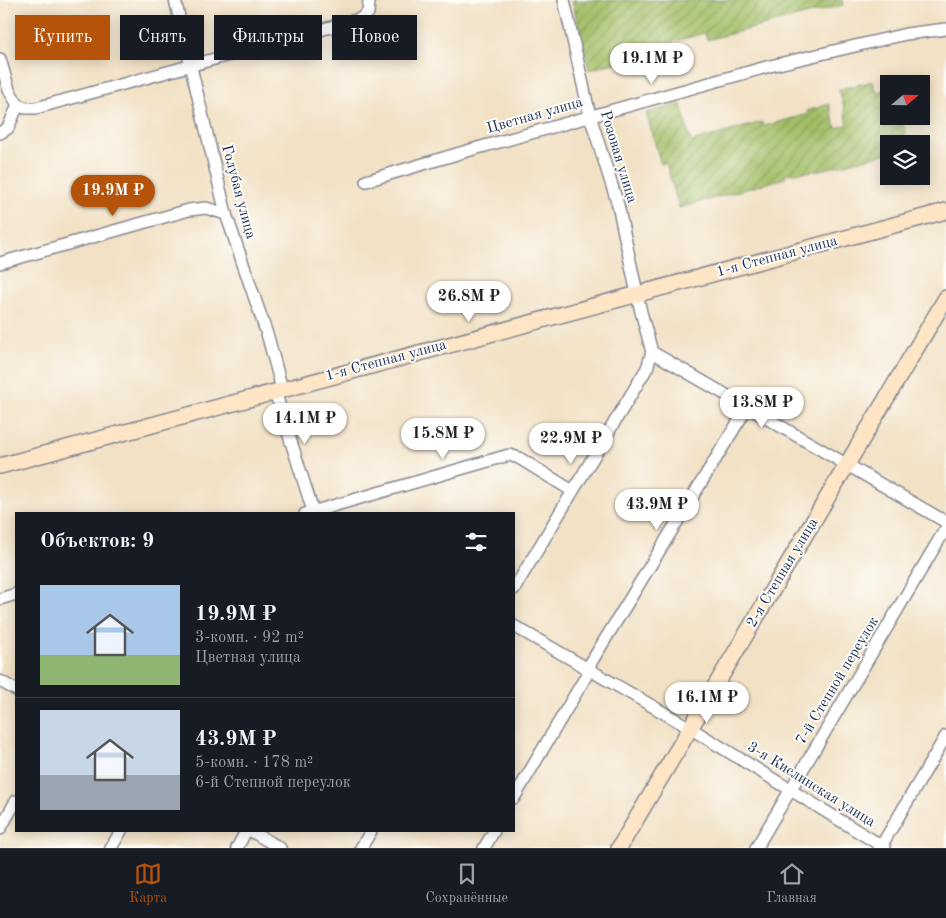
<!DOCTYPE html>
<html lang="ru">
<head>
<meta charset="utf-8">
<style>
  body { margin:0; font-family:"Old Standard TT",serif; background:#20242c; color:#f1f3f6; height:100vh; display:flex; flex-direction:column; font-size:19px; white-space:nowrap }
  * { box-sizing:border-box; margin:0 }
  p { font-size:16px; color:#9ea1a6 }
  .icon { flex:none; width:28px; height:28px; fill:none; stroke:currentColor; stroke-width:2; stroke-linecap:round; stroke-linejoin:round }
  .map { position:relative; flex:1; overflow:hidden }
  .drawer { position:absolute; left:15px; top:512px; width:500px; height:320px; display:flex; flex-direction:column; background:#171b24; border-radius:0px; box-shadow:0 2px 12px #0003 }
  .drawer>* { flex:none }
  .hud { position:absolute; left:15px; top:15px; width:500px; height:45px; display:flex; gap:10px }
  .needle { width:32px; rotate:70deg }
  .buttons { position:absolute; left:880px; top:75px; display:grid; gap:10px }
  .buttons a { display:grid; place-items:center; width:50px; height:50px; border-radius:0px; background:#171b24; box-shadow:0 2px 12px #0003; font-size:25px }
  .price { position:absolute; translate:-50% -42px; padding:0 11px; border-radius:18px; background:#fff; color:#222; font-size:16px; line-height:32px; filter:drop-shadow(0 1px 2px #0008) }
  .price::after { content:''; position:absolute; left:50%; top:30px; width:15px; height:11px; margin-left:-8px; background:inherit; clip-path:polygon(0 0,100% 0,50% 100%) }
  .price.active { background:#b45309; color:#fff }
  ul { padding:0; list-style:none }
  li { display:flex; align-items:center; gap:15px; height:125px; padding:0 25px }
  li+li { border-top:1px solid #363941 }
  li span { display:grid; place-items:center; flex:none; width:140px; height:100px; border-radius:0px; color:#555 }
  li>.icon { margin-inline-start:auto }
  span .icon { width:60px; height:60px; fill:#fffc; stroke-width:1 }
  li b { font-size:21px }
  h2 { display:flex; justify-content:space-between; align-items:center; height:60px; padding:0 25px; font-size:21px }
  .pill { padding:0 18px; border-radius:0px; background:#171b24; box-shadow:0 2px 12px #0003; font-size:18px; line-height:45px }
  .pill.active { background:#b45309; color:#fff }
  .tabs { display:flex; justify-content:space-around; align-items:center; height:70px; border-top:1px solid #363941; background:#171b24; font-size:14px; color:#9ea1a6 }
  .tabs a { display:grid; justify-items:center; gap:2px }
  .tabs .active { color:#b45309 }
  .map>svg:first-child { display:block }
  .garden { fill:url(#garden-furrows); stroke:#5e7662 }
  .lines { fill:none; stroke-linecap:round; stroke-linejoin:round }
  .street-casing { stroke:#868892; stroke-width:14 }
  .secondary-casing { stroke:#868892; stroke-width:18 }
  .street { stroke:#fff; stroke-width:11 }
  .secondary { stroke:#fee5c5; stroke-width:15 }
  .labels { text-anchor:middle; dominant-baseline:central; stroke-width:4; stroke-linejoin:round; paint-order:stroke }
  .street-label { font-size:15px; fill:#1b2f5e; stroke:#fdfcf7 }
</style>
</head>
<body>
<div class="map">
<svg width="946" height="848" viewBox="0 0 946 848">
  <defs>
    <pattern id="garden-furrows" width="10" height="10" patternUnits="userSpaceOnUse" patternTransform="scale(1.25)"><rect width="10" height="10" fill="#a2be65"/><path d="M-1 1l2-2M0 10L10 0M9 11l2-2" fill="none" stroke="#839b56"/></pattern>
  </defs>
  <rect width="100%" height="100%" fill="#fdfcf7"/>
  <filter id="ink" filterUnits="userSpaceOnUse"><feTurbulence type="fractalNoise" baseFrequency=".02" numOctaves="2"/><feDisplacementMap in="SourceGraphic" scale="10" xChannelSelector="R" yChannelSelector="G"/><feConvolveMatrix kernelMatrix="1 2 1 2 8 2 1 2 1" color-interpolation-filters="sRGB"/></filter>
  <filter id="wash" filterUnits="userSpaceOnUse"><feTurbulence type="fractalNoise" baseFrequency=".0096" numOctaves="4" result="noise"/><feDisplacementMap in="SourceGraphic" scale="20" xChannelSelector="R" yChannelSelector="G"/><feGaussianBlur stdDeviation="1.12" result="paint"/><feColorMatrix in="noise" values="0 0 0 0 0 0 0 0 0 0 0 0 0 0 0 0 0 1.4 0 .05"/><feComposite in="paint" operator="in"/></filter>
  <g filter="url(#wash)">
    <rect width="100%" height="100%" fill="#f2e1c5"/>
    <g class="garden">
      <polygon points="572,0 842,0 843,5 707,40 705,33 628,54 629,59 589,70"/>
      <polygon points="873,81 876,92 889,89 889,116 901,116 908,144 889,144 889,153 816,171 785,174 785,178 679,208 666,163 661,164 646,113 681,104 691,142 762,122 763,126 808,114 807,111 829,104 836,128 848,124 839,89"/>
    </g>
  </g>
  <g filter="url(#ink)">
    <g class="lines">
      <g class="street-casing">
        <g id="street">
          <polyline points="175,0 226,214 268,337 282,389"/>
          <polyline points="564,0 590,116 618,205 641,312 652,352 946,522"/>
          <polyline points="0,59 9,90 18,105"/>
          <polyline points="0,133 8,128 18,105 25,108 36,108 360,19 368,13 369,0"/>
          <polyline points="366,181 467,151 770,66 906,34 946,29"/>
          <polyline points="0,263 189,210 206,208 226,214"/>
          <polyline points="275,391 313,511 318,514"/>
          <polyline points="305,514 509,455 519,458 571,490"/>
          <polyline points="514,589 647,368 652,352"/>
          <polyline points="0,599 16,594"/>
          <polyline points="514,626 690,728 885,848"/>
          <polyline points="587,669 748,406"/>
          <polyline points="0,681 16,690"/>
          <polyline points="514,798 589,671"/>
          <polyline points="0,829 16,801"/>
          <polyline points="251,831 280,848"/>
          <polyline points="111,848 121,831"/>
          <polyline points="237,848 246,831"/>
          <polyline points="361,848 371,831"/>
          <polyline points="484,848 494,831"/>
          <polyline points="756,848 946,528"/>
          <polyline points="880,848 946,736"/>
        </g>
      </g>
      <g class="secondary-casing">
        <g id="secondary">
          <polyline points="0,466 946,211"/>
          <polyline points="619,848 946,298"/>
        </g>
      </g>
      <use href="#street" class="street"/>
      <use href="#secondary" class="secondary"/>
    </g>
  </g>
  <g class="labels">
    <g class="street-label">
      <text transform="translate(535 116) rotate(-16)">Цветная улица</text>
      <text transform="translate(618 157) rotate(73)">Розовая улица</text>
      <text transform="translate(238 192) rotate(75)">Голубая улица</text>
      <text transform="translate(777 257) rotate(-15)">1-я Степная улица</text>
      <text transform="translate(386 361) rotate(-15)">1-я Степная улица</text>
      <text transform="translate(783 573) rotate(-59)">2-я Степная улица</text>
      <text transform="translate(838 681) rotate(-59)">7-й Степной переулок</text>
      <text transform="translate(811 785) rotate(32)">3-я Кислинская улица</text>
    </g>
  </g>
</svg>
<div class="buttons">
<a><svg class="needle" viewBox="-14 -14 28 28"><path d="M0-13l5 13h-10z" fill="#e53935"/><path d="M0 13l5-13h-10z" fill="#9ea1a6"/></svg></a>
<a><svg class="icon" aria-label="layers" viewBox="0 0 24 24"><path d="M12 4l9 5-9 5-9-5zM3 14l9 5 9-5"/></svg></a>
</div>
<b class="price" style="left:652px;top:85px">19.1M ₽</b>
<b class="price active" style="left:113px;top:217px">19.9M ₽</b>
<b class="price" style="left:469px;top:323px">26.8M ₽</b>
<b class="price" style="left:762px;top:429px">13.8M ₽</b>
<b class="price" style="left:305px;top:445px">14.1M ₽</b>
<b class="price" style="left:443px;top:460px">15.8M ₽</b>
<b class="price" style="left:571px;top:465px">22.9M ₽</b>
<b class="price" style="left:657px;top:531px">43.9M ₽</b>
<b class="price" style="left:707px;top:724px">16.1M ₽</b>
<div class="hud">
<a class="pill active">Купить</a>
<a class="pill">Снять</a>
<a class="pill">Фильтры</a>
<a class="pill">Новое</a>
</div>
<section class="drawer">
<h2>Объектов: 9<svg class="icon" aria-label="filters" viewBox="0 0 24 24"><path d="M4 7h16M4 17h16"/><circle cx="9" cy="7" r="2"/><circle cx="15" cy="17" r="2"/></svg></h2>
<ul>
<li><span style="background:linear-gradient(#a9c7e8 70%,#8fb573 0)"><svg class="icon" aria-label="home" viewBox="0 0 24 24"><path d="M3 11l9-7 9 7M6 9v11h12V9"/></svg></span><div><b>19.9M ₽</b><p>3-комн. · 92 m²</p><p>Цветная улица</p></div></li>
<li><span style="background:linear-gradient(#c9d6e8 65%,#9aa5b1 0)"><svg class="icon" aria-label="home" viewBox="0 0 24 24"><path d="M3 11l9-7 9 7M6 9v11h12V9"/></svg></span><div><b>43.9M ₽</b><p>5-комн. · 178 m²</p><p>6-й Степной переулок</p></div></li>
</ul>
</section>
</div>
<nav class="tabs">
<a class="active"><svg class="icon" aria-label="map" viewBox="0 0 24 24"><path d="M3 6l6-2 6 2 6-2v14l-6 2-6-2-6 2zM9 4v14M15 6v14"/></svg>Карта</a>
<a><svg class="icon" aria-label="saved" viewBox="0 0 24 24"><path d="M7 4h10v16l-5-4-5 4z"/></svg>Сохранённые</a>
<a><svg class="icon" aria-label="home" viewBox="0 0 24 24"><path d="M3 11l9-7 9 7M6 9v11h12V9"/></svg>Главная</a>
</nav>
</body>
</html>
